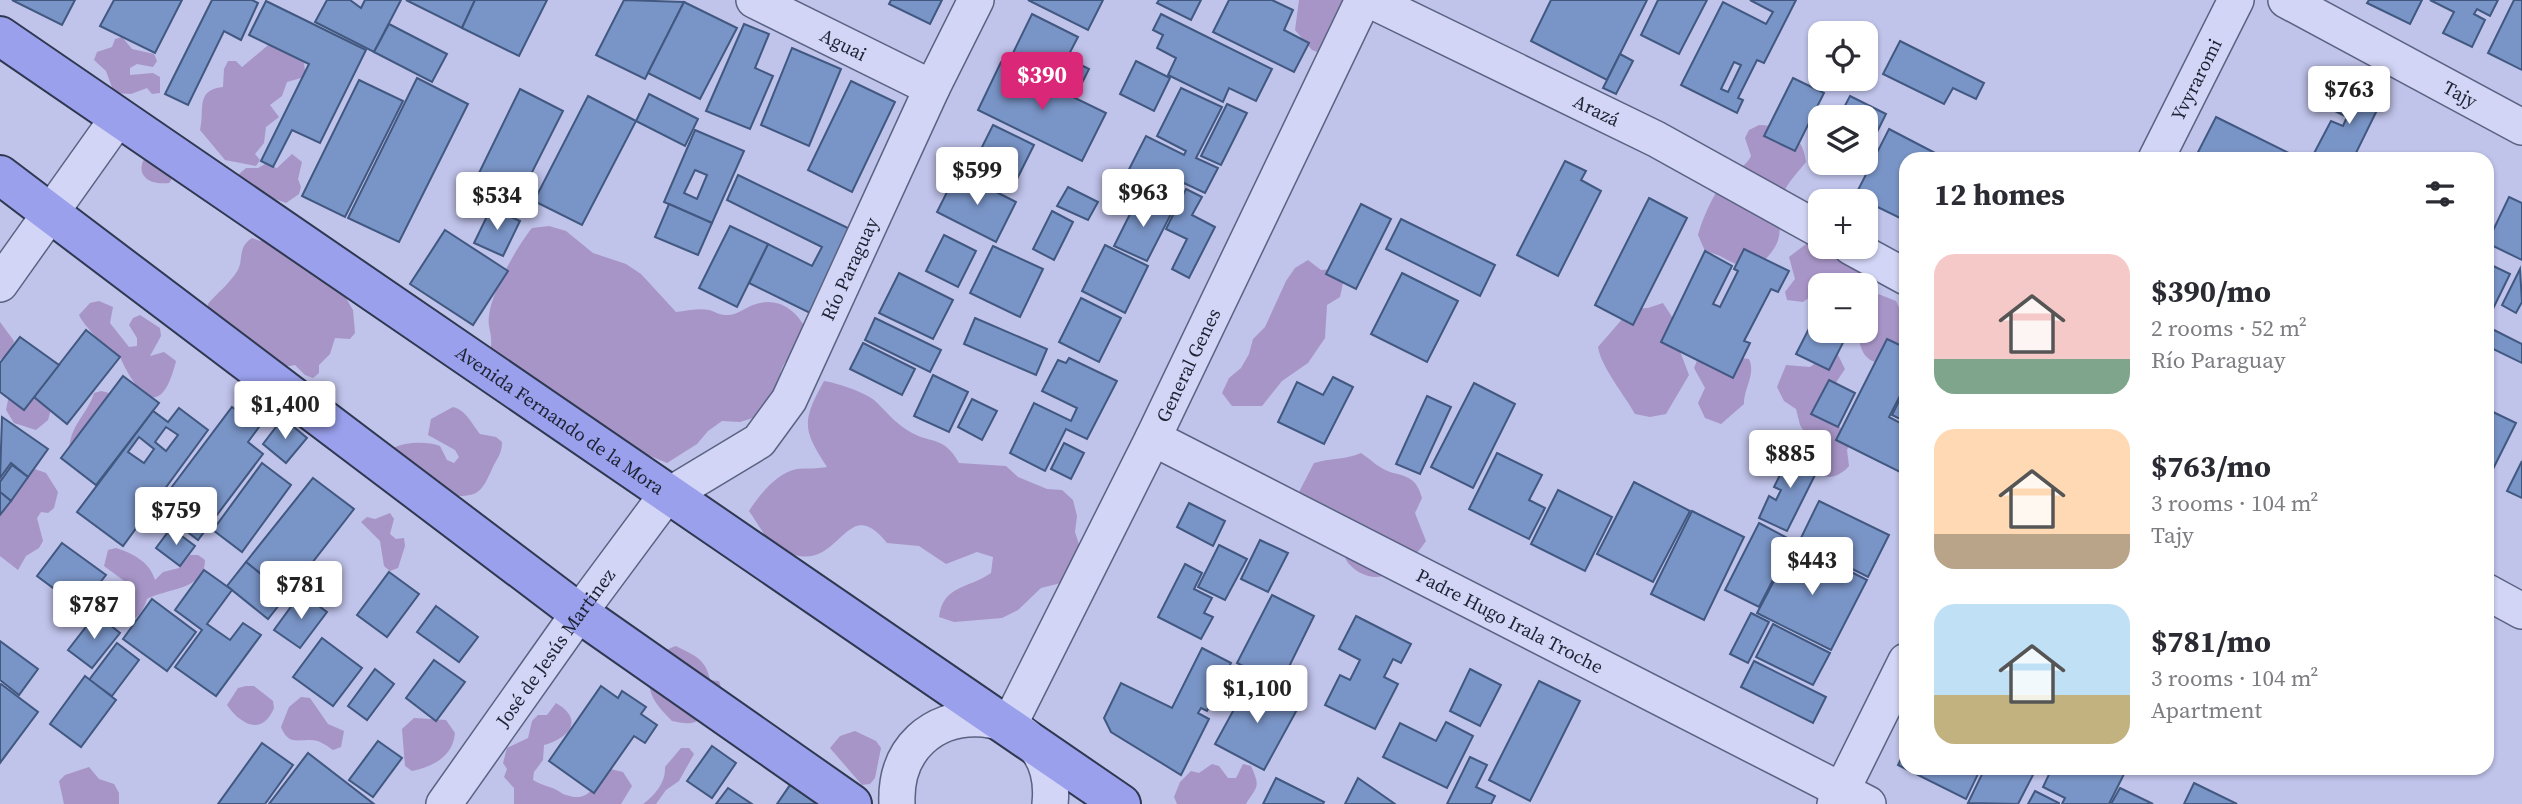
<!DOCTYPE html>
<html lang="en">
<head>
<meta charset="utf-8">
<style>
  body { margin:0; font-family:"Source Serif 4",serif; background:#f7f7f7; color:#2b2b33; height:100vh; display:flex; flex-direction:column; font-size:26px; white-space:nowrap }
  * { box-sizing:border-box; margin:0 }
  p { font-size:23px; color:#7c7c81 }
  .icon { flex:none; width:38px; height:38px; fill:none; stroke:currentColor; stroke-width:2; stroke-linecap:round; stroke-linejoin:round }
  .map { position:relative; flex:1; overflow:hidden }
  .details { position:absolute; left:1899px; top:152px; width:595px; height:623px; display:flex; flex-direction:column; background:#fff; border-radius:21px; box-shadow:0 2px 5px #0004 }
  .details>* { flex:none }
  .controls { position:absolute; left:1808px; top:21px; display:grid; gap:14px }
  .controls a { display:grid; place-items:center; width:70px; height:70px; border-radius:14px; background:#fff; box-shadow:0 2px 5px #0004; font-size:35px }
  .price { position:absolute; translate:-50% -60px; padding:0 16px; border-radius:7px; background:#fff; color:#222; font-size:23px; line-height:46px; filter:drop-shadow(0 2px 4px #0008) }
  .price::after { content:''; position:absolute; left:50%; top:42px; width:21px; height:16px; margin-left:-10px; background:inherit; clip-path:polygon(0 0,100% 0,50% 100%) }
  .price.current { background:#db2777; color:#fff }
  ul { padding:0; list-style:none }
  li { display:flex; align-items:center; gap:21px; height:175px; padding:0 35px }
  li span { display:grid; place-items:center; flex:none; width:196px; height:140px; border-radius:21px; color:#555 }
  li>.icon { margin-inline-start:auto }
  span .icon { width:84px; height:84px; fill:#fffc; stroke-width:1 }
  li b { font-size:30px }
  h2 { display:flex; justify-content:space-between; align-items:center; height:84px; padding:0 35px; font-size:30px }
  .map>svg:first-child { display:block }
  .green { fill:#a795c7 }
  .building { fill:#7994c6; stroke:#415880; stroke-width:2; fill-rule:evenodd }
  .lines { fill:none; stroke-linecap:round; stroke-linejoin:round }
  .minor-casing { stroke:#5a6382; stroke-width:38 }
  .major-casing { stroke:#2e3850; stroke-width:42 }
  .minor { stroke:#d3d5f6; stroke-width:35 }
  .major { stroke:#9aa0ec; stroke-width:38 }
  .labels { text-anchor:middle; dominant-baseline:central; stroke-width:5; stroke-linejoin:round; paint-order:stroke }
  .street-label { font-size:19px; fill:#1d2333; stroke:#cfd1f2 }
</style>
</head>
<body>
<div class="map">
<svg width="2522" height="804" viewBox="0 0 2522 804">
  <rect width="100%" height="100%" fill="#c0c3ea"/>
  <g class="green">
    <polygon points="1299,0 1371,0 1320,53 1312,50 1295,30"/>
    <polygon points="122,37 132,49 154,54 157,61 153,67 137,64 130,68 130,75 153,73 160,77 160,93 152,94 147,88 131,94 114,93 106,71 94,60 97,52 112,47 115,39"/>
    <path d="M 273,41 L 304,63 L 305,71 L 301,78 L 287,82 L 282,96 L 270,105 L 279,117 L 266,127 L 264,143 L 255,154 L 260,160 L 256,166 L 225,160 L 200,130 C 205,109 195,90 223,87 L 224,69 L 228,61 L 236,61 L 242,67 Z"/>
    <path d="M 1759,125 C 1784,126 1803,134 1806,162 C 1799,171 1788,182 1784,192 C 1772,227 1793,236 1758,266 C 1727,267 1731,257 1705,251 L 1698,235 C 1703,217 1716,187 1730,175 C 1739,168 1746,166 1751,156 L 1745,138 L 1749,130 Z"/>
    <path d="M 152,149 L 179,169 L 169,183 C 142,186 132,168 152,149 Z"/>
    <polygon points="292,154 302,162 298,179 301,187 299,194 286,203 239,186 238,175 246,168 258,168 265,164 277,168"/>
    <path d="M 549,226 L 566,231 L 593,253 L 626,264 L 641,274 L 676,312 C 686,311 699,308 709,310 C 714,311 719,315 725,315 C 738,316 745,307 756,304 C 780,296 800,313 808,334 C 795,363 778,352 779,392 L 756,417 L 740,422 L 722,421 L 708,431 L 697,444 L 667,463 L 638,451 L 611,431 L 542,417 L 490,353 C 494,333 487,330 489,316 C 491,293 517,246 532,228 Z"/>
    <path d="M 265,235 L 341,290 L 353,310 L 355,333 L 350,339 L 335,338 L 330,354 L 319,365 L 319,373 L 313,378 L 305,375 L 295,365 L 280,368 L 208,312 L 208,304 C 217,293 228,285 236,273 C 245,261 236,248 252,238 L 260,241 Z"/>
    <path d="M 1810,241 C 1829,252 1852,247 1860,275 L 1850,285 L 1837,285 L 1830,280 L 1824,282 L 1820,290 L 1803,302 L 1787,300 L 1785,292 L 1795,279 L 1789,257 Z"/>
    <polygon points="1308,260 1321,270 1337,269 1343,283 1340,297 1327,305 1325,338 1308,363 1282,381 1262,406 1232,406 1222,393 1229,378 1241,368 1249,354 1253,339 1265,327 1286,281 1295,268"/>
    <path d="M 1873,292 L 1896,301 C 1909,330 1912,348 1881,364 C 1860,359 1862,347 1856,331 L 1866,331 L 1866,294 Z"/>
    <path d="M 99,301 L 113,307 L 110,323 L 129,347 L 137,346 L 137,338 L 129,325 L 133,318 L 140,315 L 160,328 L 161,336 L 150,356 L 164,352 L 176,361 C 161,422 138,396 120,357 C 110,353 83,325 79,315 L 90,303 Z"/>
    <path d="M 1663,303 L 1680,329 L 1678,346 L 1689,375 L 1666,414 L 1650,417 L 1635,414 C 1624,394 1601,367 1598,347 L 1631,309 L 1648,308 Z"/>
    <polygon points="0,322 14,341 13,349 0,360"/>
    <path d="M 1700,353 L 1749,359 C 1756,375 1744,387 1744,404 L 1721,424 L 1705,418 L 1698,403 L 1705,388 L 1694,368 Z"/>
    <path d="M 1830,353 L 1838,355 L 1845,369 L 1837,381 L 1824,416 L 1829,423 L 1844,429 L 1850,443 L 1847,450 L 1849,466 C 1833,484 1817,478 1804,461 L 1808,438 L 1800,425 L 1796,409 L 1784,401 L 1777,387 L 1786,365 L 1810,367 Z"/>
    <path d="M 824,381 C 837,383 864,392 874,400 C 885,410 894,422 907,430 C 930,445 943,434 959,463 L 1006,466 L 1018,477 L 1047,489 L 1062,490 L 1073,500 L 1077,516 L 1075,532 L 1089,576 L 1041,588 L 1018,610 L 1002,618 L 954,622 L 939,617 C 943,585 968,589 991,573 L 993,557 L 977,552 L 946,564 L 919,546 L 887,543 C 847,492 841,568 795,555 C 789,553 779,552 775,547 C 765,538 757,522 749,511 C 759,495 778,472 797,469 C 807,468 817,469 827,467 C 802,429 802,421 824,381 Z"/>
    <polygon points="27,390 52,406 48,420 36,430 14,423 6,410 9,395"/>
    <path d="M 101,391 L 117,395 L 70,454 C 66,429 88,414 94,393 Z"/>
    <path d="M 453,407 C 467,411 471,423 480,434 L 496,437 L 502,442 C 502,455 496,459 492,469 C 482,491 479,497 453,496 L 393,448 C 406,442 426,441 440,446 L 447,460 L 454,463 L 459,457 L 455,450 L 428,435 L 431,419 Z"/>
    <path d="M 1361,453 C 1370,459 1380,469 1390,472 C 1409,477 1416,478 1422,498 L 1415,513 L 1426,541 C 1409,566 1378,593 1350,565 C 1346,562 1345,555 1342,551 C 1328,539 1306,540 1289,523 L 1290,496 L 1299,492 L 1314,463 C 1330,458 1345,460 1361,453 Z"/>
    <polygon points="32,468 46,473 58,492 54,508 48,513 41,512 37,518 43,541 39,548 26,556 18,570 0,556 0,477 10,477"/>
    <polygon points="390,513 394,519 390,534 396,539 404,538 405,546 398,568 390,571 384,566 380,541 361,522 367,517 375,519"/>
    <path d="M 116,548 C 132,553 150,562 155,580 L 163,572 L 179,568 L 190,555 L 198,555 L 205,560 C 205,591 166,588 147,599 C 138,631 104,633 91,602 L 95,595 C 106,595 113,595 121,603 L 129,595 L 127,583 L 104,566 L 108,550 Z"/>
    <path d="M 676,646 C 694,655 706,659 710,680 L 719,681 C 726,696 709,715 695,722 C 688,725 679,722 672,721 C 664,713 652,701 650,689 C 645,671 660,650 676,646 Z"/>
    <path d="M 246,686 L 254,686 L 273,701 L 274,708 C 262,737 240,724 227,705 L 238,688 Z"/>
    <path d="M 301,697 L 310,698 L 328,724 L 344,731 L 341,747 L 333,750 C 326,745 319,740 311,740 C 295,740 288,744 281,727 L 289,707 Z"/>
    <path d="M 556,703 C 585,720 569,738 544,745 L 543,760 L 534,772 L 533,780 C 542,786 555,787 563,794 C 589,804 593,788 606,768 L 623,772 L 632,786 L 621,804 L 514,804 L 514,788 L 504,777 L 507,769 L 503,763 L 507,748 L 528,738 L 532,721 L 538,715 L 547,715 Z"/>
    <path d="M 414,718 L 446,720 L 455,733 C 453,757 432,767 412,771 L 405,766 L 402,729 Z"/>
    <polygon points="855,731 876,741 881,748 875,778 870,784 862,785 830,748 840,736"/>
    <path d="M 681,748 L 689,748 L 694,754 L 679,781 L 666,790 L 656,804 L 643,804 C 655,795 666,782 665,767 Z"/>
    <path d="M 1212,764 L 1219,766 L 1228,778 L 1236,778 L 1243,764 L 1251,766 C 1261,788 1257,786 1246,804 L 1177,804 L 1174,797 L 1180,782 L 1191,771 L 1199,773 Z"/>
    <polygon points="89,767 99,779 114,784 119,793 119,804 64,804 59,781 65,775"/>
  </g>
  <g class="building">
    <polygon points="12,0 75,0 62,25"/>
    <polygon points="114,0 182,0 155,53 100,26"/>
    <polygon points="212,0 252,0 258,3 241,40 224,31 188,105 165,94"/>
    <polygon points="327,0 350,0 361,8 365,0 401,0 374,52 315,22"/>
    <polygon points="406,0 475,0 462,28"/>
    <polygon points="475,0 547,0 519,56 462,28"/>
    <polygon points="624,0 684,2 645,79 596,55"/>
    <polygon points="891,0 942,0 930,24 889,4"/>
    <polygon points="1028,0 1103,0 1088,30"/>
    <polygon points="1159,0 1201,0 1191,20 1157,3"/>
    <polygon points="1229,0 1272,0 1293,10 1284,30 1309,43 1294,72 1213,32"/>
    <polygon points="1551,0 1647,0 1607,80 1531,41"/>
    <polygon points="1658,0 1707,0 1679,54 1641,35"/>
    <path d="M 1750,0 L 1796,0 L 1764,63 L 1757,60 L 1738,98 L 1743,100 L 1737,113 L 1681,85 L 1723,2 L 1766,24 L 1773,12 ZM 1734,62 L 1741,65 L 1728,92 L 1721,89 Z"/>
    <polygon points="2369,0 2422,0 2410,24 2367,3"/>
    <polygon points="2430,0 2498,0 2490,16 2477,9 2474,14 2485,20 2472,47 2443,33 2454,12"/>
    <polygon points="2514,0 2522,0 2522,70 2488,53"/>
    <polygon points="266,1 366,50 320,143 292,130 273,167 261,161 309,64 249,35"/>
    <polygon points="684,2 737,28 700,99 648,73"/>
    <polygon points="1032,14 1078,37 1067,58 1089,69 1079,89 1012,55"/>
    <polygon points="1161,14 1272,69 1256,101 1229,88 1223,102 1168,75 1176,58 1157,48 1163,35 1153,30"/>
    <polygon points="389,24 447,54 432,82 374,52"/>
    <polygon points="744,24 769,34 755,68 773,76 750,129 706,111"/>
    <polygon points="1900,41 1984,83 1976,99 1953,88 1944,104 1883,74"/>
    <polygon points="792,48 841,69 809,146 761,125"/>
    <polygon points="1620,54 1633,61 1616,94 1603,88"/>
    <polygon points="1136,61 1170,78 1154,111 1120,94"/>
    <polygon points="1001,62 1106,113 1082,161 978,110"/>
    <polygon points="417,78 468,104 399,242 348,218"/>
    <polygon points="1793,78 1824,93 1795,151 1764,136"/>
    <polygon points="359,80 403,101 345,217 302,196"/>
    <polygon points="851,81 895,102 852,192 808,170"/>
    <polygon points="2349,84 2382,100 2353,159 2311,159 2331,121 2343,126 2347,117 2335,111"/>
    <polygon points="1181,88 1222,107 1196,158 1218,168 1205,193 1184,183 1172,207 1122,183 1146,136 1184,155 1186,151 1157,136"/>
    <polygon points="520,89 563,111 521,194 479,173"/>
    <polygon points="649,94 698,119 685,146 636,121"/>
    <polygon points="588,96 636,121 582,225 534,201"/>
    <polygon points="1850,96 1886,114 1866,154 1866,117 1839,117"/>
    <polygon points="1227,104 1247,113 1221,165 1201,156"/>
    <polygon points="2216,117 2301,159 2195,158"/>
    <polygon points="993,125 1034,145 1013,187 972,167"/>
    <polygon points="1889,129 1937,154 1934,159 1906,159 1904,220 1855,196"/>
    <path d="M 695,130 L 744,151 L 712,223 L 664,202 ZM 695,170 L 707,175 L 697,199 L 684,193 Z"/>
    <polygon points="1565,161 1586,171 1581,180 1601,191 1558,276 1517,255"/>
    <polygon points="1838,163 1861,163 1857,172"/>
    <polygon points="957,172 1016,202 996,242 937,212"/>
    <polygon points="738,175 852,230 810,313 749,283 768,244 812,266 822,247 727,200"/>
    <polygon points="1068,187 1098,202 1088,220 1057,206"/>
    <polygon points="1186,189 1202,197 1192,215 1215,227 1189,278 1172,269 1187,239 1166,229"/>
    <polygon points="1139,196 1172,212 1147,261 1114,246"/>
    <polygon points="2509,197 2522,203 2522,260 2487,243"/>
    <polygon points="1649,198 1687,218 1633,325 1595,305"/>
    <polygon points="669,204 712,223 698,255 655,237"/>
    <polygon points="1361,204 1391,219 1356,289 1326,274"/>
    <polygon points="491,208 520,221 503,256 474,243"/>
    <polygon points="1052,211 1073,222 1054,260 1033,249"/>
    <polygon points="1401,219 1495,265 1480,296 1386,249"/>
    <polygon points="730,226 768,244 737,307 699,288"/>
    <polygon points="445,230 508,271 473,325 410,284"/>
    <polygon points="944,235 976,251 958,287 926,271"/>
    <polygon points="1105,245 1148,266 1125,313 1082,291"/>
    <polygon points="993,246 1043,269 1020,317 970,293"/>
    <polygon points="1744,249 1789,271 1778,292 1771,289 1744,341 1750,343 1733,378 1661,342 1705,251 1732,266 1713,304 1720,307 1738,271 1734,269"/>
    <polygon points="2487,263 2510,274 2487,321"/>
    <polygon points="2520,269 2522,302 2516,313 2502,305"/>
    <polygon points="899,273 953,300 933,339 879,313"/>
    <polygon points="1402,273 1458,301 1427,362 1371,334"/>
    <polygon points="1081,298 1121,318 1099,362 1059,342"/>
    <polygon points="1820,307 1820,331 1849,331 1829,370 1796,354"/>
    <polygon points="875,318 941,350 930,372 865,340"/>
    <polygon points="975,318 1047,349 1036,375 964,344"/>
    <polygon points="2492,329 2522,344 2522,363 2487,346"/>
    <polygon points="86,330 120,357 67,424 34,397"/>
    <polygon points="20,337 59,365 24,410 0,392 0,363"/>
    <polygon points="1887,339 1906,348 1906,384 1889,417 1906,426 1906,475 1836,440"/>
    <polygon points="863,343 915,369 902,395 850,369"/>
    <polygon points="1069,358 1117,381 1087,439 1066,429 1045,471 1010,453 1034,403 1071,421 1077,408 1042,391 1058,360 1066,363"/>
    <polygon points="933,375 968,392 949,432 914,416"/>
    <polygon points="123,376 159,403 96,485 61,458"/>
    <polygon points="1333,377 1353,387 1324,444 1278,422 1297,382 1323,395"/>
    <polygon points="1829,380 1855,393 1838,427 1811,414"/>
    <polygon points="1474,383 1515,404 1473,488 1431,467"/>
    <polygon points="1906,387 1906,422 1892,415"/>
    <polygon points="1427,396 1451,407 1420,474 1396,464"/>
    <polygon points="972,399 997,411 982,440 958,427"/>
    <polygon points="232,407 259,427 248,442 263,454 198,540 156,508"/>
    <path d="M 179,408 L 208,430 L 123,546 L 77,512 L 153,411 L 168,422 ZM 166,427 L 178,435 L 166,451 L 155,442 ZM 139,437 L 154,449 L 144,463 L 128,452 Z"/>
    <polygon points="2493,412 2516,423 2487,481 2487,425"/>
    <polygon points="2,417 48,449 28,477 11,463 0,478"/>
    <polygon points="283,418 307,438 286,463 263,444"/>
    <polygon points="1064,443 1084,453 1071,479 1051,469"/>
    <polygon points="1793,449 1821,463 1787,531 1759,518 1769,496 1776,500 1781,490 1774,487"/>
    <polygon points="1497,453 1542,475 1529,500 1545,508 1529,539 1469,509"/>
    <polygon points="2522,461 2522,498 2507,491"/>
    <polygon points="262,463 291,485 242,552 213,530"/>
    <polygon points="12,465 28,477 11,501 0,492 0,482"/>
    <polygon points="313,478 354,509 287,595 246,562"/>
    <polygon points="1634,482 1690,511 1653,582 1597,554"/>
    <polygon points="1558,490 1612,517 1585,571 1531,544"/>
    <polygon points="0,492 11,501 0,515"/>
    <polygon points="1819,501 1889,535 1868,577 1799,542"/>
    <polygon points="1189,503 1225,521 1213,546 1177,527"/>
    <polygon points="1692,511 1744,537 1704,620 1651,594"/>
    <polygon points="1759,523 1793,541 1759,607 1725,590"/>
    <polygon points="171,528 195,546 180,566 156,548"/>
    <polygon points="1260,540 1288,553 1268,592 1241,579"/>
    <polygon points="62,543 106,575 80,608 37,576"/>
    <polygon points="1794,543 1867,580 1831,650 1757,613"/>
    <polygon points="1219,545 1247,559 1225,600 1198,587"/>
    <polygon points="246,562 287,595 268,619 227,586"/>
    <polygon points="1185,564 1202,573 1194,589 1212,598 1204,613 1213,617 1201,639 1158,617"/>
    <polygon points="204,570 232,590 207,624 230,640 243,623 261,635 216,696 175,667 202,630 175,610"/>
    <polygon points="389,572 419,594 387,637 357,615"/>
    <polygon points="301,593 327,612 300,648 274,630"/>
    <polygon points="1272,595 1314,616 1280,685 1237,663"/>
    <polygon points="152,599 196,632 167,671 123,639"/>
    <polygon points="436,606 478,637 459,662 417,632"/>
    <polygon points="1751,613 1769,622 1748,663 1730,654"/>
    <polygon points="96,614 120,633 92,668 68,650"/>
    <polygon points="1356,616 1411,644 1401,663 1393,659 1384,677 1398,684 1375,729 1325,705 1340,675 1350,680 1360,660 1339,649"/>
    <polygon points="1773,624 1830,653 1813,685 1756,657"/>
    <polygon points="322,638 362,668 333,706 293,677"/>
    <polygon points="0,641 38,669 19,695 0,680"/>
    <polygon points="117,643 139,660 112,696 89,680"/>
    <polygon points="1202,648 1231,663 1207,711 1201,708 1198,713 1209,719 1181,775 1111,732 1104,718 1121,683 1172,708"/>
    <polygon points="434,660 465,682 436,721 406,698"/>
    <polygon points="1754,661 1826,697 1813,723 1741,687"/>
    <polygon points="375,669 394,684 367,720 348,706"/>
    <polygon points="1470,669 1501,685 1480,726 1450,711"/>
    <polygon points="85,676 116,700 81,747 50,724"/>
    <polygon points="1250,680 1299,706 1264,770 1215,744"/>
    <polygon points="1539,681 1580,701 1530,801 1489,780"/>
    <polygon points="1,684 38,712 0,763 0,685"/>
    <polygon points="601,686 618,698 622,691 646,707 641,714 657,725 645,743 634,736 594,793 549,761"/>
    <polygon points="1446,722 1473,736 1447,788 1383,757 1400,723 1436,741"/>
    <polygon points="378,741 402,758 373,797 349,780"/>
    <polygon points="262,743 293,765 265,804 218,804"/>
    <polygon points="712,746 736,763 712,798 687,781"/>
    <polygon points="1906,749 1906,768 1971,768 1979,772 1966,799 1898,765"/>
    <polygon points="308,753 374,804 269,804"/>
    <polygon points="1470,757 1487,765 1476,787 1495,796 1491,804 1447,804"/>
    <polygon points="1985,768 2018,768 2033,775 2018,804 1968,803"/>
    <polygon points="2052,768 2127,768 2109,804 2062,804 2065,798 2043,787"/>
    <polygon points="1276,778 1324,802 1323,804 1263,804"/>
    <polygon points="1358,778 1395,804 1345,804"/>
    <polygon points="2194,783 2237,804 2184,804"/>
    <polygon points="790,785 818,804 777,804"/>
    <polygon points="728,788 752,804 716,804"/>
    <polygon points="2120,788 2153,804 2111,804"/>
    <polygon points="2035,791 2059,803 2059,804 2028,804"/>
  </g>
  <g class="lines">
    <g class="minor-casing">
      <g id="minor">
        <path id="s1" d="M 754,0 L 932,88"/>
        <path id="s2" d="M 1370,0 L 1656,139 L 1820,230"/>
        <path id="s3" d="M 2286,0 L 2522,127"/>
        <path id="s4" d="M 2156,159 L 2236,0"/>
        <polyline points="1851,247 1906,277"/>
        <polyline points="0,284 118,118"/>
        <path id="s5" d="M 1153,438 L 1868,804"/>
        <path id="s6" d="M 671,494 L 759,441 L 789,400 L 932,88 L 976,0"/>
        <polyline points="2487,592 2522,611"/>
        <path id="s7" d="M 1009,725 L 1153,438 L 1363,0"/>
        <path id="s8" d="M 444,804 L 579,613 L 668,493"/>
        <path d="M 897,804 C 892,688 1062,693 1050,804"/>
        <polyline points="1835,804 1906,661"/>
      </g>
    </g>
    <g class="major-casing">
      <g id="major">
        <path id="s9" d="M 0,36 L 1121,804"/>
        <polyline points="0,175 579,613 852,804"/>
      </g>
    </g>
    <use href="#minor" class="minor"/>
    <use href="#major" class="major"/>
  </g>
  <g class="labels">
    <g class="street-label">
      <text stroke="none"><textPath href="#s1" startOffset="100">Aguai</textPath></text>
      <text stroke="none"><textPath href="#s4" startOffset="89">Yvyraromi</textPath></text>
      <text stroke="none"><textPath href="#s3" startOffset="198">Tajy</textPath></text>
      <text stroke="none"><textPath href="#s2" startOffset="252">Arazá</textPath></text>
      <text stroke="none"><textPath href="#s6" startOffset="298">Río Paraguay</textPath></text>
      <text stroke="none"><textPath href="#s7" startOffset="402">General Genes</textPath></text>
      <text stroke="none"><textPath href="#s9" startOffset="679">Avenida Fernando de la Mora</textPath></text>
      <text stroke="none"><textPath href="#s5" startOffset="401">Padre Hugo Irala Troche</textPath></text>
      <text stroke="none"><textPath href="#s8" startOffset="192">José de Jesús Martinez</textPath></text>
    </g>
  </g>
</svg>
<div class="controls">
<a><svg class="icon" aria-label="locate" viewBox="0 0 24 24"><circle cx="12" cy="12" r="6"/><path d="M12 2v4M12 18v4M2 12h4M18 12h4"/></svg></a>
<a><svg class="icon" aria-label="layers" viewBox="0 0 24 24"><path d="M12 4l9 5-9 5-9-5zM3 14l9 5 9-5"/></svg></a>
<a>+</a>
<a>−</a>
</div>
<b class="price current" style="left:1042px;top:112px">$390</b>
<b class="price" style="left:2349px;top:126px">$763</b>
<b class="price" style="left:977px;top:207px">$599</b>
<b class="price" style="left:1143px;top:229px">$963</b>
<b class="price" style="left:497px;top:232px">$534</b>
<b class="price" style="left:285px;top:441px">$1,400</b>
<b class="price" style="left:1790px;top:490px">$885</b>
<b class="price" style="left:176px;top:547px">$759</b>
<b class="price" style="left:1812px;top:597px">$443</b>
<b class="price" style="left:301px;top:621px">$781</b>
<b class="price" style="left:94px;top:641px">$787</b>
<b class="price" style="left:1257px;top:725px">$1,100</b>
<section class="details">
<h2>12 homes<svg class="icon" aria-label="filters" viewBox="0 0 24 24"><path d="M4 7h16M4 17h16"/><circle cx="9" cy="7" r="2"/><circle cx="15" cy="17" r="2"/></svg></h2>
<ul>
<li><span style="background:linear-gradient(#f6c9c9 75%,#7fa58c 0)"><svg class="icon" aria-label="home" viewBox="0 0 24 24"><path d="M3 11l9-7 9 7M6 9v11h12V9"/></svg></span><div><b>$390/mo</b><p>2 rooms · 52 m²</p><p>Río Paraguay</p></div></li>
<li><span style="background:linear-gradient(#ffd9b3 75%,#b9a48a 0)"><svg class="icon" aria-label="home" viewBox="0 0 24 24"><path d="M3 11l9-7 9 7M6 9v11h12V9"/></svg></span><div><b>$763/mo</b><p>3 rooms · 104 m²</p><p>Tajy</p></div></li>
<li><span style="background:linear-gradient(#bfe0f5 65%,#c2b280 0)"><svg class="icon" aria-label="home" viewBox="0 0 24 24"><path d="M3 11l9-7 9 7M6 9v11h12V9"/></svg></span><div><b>$781/mo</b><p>3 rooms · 104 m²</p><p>Apartment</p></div></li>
</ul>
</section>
</div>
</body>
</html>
